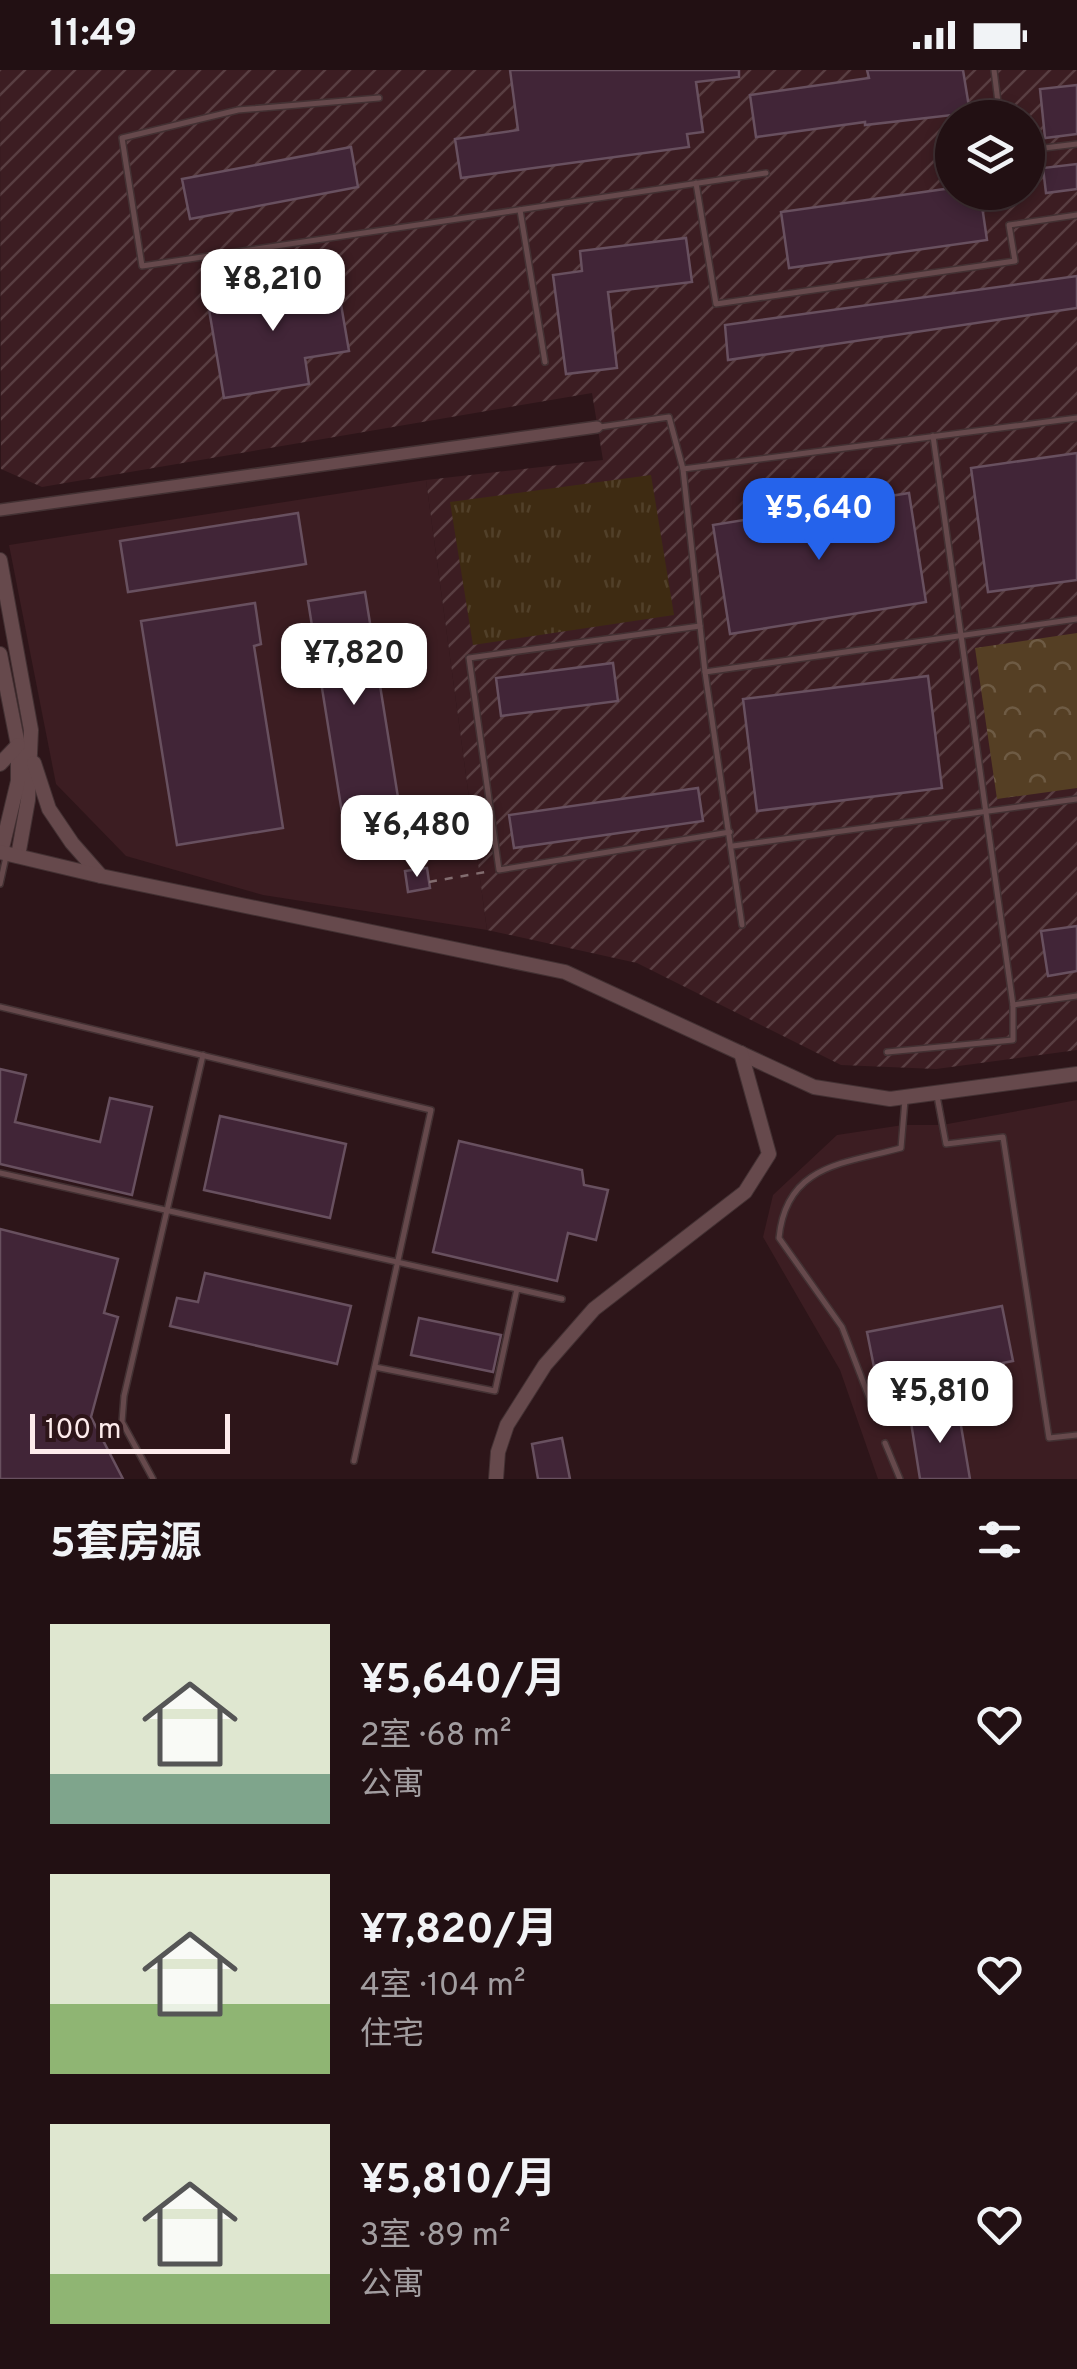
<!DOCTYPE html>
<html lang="zh">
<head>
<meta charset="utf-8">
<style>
  body { margin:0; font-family:Overpass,"Noto Sans SC",sans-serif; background:#2e1e21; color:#f1f3f6; height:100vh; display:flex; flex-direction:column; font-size:38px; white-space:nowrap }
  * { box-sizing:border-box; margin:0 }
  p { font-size:32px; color:#a29da0 }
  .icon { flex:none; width:55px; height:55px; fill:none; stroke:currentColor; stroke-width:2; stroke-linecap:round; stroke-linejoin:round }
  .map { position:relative; height:1409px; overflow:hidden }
  .side { display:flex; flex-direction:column; background:#221013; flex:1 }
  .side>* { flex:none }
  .controls { position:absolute; left:935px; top:30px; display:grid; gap:20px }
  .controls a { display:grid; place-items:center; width:110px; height:110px; border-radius:50%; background:#221013; box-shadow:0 5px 15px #0003,0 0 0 2px #3f3033; font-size:50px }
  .scale { position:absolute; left:30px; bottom:25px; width:200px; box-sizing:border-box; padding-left:10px; border:5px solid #fdebec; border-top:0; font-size:28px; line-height:35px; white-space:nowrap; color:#fdebec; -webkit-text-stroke:8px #2d1519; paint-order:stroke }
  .price { position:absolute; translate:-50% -85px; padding:0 22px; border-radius:20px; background:#fff; color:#222; font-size:32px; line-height:65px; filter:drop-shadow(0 2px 5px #0008) }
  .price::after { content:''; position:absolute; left:50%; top:60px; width:30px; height:22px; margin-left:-15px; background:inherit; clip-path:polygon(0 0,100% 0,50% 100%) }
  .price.selected { background:#2563eb; color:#fff }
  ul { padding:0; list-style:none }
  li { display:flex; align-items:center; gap:30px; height:250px; padding:0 50px }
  li span { display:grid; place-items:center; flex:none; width:280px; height:200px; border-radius:0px; color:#555 }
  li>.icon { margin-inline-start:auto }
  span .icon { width:120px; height:120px; fill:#fffc; stroke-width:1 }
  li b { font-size:42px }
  h2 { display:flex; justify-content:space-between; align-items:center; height:120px; padding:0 50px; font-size:42px }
  .status { display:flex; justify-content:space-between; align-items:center; height:70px; padding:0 50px; background:#221013; direction:ltr }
  .status svg { height:28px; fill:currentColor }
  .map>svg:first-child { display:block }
  .built { fill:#3c1d22 }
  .industrial { fill:url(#industrial-furrows); fill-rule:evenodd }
  .forest { fill:url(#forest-crowns) }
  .park { fill:url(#park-tufts) }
  .building { fill:#412537; stroke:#68505f; stroke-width:2.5 }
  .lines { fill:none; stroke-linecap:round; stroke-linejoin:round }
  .service-casing { stroke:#433133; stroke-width:8 }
  .minor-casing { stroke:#433133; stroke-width:14 }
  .tertiary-casing { stroke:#433133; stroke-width:16 }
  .path { stroke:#826c6f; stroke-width:2.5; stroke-dasharray:8 8; stroke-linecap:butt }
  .service { stroke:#66494c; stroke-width:5 }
  .minor { stroke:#66494c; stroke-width:11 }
  .tertiary { stroke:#66494c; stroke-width:14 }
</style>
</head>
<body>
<div class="status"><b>11:49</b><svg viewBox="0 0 49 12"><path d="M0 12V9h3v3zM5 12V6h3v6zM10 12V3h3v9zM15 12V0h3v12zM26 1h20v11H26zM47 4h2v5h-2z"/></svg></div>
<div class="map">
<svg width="1077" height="1409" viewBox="0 0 1077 1409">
  <defs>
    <pattern id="industrial-furrows" width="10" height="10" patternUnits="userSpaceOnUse" patternTransform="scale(2.5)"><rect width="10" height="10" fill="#3c1d22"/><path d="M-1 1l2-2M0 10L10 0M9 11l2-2" fill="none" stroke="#593e42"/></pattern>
    <pattern id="forest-crowns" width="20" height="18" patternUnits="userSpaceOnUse" patternTransform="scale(2.5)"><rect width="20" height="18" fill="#553f24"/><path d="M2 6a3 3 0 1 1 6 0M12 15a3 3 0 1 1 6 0" fill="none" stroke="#6e5b44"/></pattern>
    <pattern id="park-tufts" width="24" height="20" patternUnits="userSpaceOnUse" patternTransform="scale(2.5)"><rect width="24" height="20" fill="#3e2b12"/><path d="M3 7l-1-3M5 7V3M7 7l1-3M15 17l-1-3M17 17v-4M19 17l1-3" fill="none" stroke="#514029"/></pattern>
  </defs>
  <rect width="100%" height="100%" fill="#2d1519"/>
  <g class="built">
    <polygon points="426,410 487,860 263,825 126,786 56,714 9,475"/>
    <polygon points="1077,1030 1077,1409 878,1409 840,1300 763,1167 773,1125 837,1065 903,1055 942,1055"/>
  </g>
  <path class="industrial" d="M 0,0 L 1077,0 L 1077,980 L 936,999 L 841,995 L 637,893 L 487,860 L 426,410 L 603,390 L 592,323 L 42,417 L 1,399 ZM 952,48 L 1028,48 L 1028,122 L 952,122 Z"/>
  <polygon class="forest" points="1077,563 1077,718 997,729 975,578"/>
  <polygon class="park" points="651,405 674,545 473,575 450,432"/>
  <g class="building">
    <polygon points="510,0 739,0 739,7 696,12 703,62 687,64 689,77 461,108 455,69 518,60"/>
    <polygon points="867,0 963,0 970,43 865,55 865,52 756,67 750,25 869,8"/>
    <polygon points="1077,15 1077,64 1045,68 1040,19"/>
    <polygon points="351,77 358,117 190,149 182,109"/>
    <polygon points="1077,94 1077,119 1046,123 1043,98"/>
    <polygon points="952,118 952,122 980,122 987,170 789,198 781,142"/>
    <polygon points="686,168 692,212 608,222 617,298 566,304 553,205 582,201 580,181"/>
    <polygon points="235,205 238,227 337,211 349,281 305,288 309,314 224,328 204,210"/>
    <polygon points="1077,206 1077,238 728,290 725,255"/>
    <polygon points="1077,383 1077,510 988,522 971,398"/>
    <polygon points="909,423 926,532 730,564 713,455"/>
    <polygon points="298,443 306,494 128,522 120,471"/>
    <polygon points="365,522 401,746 344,755 308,531"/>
    <polygon points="255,533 261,574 254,576 283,758 177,775 141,551"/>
    <polygon points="613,593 618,631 501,646 496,608"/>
    <polygon points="928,606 942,718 757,741 743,629"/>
    <polygon points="698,718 703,751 514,778 509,745"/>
    <polygon points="427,798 430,818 408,822 405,801"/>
    <polygon points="1077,856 1077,901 1048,906 1041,861"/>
    <polygon points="0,999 26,1005 15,1052 100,1072 110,1028 152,1037 132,1125 0,1094"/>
    <polygon points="220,1046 346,1074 330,1148 204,1120"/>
    <polygon points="459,1071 582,1100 584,1115 608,1120 596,1170 568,1163 557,1211 433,1182"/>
    <polygon points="0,1159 118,1189 104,1243 118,1247 91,1347 123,1409 0,1409"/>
    <polygon points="205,1203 351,1236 337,1294 170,1256 177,1228 198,1232"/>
    <polygon points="1002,1236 1013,1291 878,1317 867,1262"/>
    <polygon points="419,1248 501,1265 493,1302 411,1285"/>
    <polygon points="958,1338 970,1409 920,1409 910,1346"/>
    <polygon points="562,1368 570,1409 538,1409 532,1374"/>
  </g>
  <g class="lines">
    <g class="service-casing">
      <g id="service">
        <polyline points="994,0 1000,48"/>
        <polyline points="379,28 238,40 122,68 142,196 766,103"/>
        <polyline points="1028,80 1077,74"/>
        <polyline points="696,113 716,234 1015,191 1009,155 1077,145"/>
        <polyline points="520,140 545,292"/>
        <polyline points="600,357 669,347 683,399 705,602 742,855"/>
        <polyline points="683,399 1077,348"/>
        <polyline points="700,556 469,588 499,800 730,762"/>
        <polyline points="705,602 1077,549"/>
        <polyline points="733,776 1077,729"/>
        <polyline points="0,814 6,787"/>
        <polyline points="1013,935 1077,926"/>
        <polyline points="0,937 431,1040 354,1391"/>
        <polyline points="887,982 1013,970 1013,935 933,366"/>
        <polyline points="937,1026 946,1074 1003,1067 1049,1368 1077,1365"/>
        <polyline points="0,1103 562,1229"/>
        <polyline points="375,1297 495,1321 517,1219"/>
        <path d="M 877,1348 L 842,1257 L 779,1168 C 786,1095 842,1094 901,1078 L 905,1030"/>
        <polyline points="885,1373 900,1409"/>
        <polyline points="153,1409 122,1352 124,1326 203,985"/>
      </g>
    </g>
    <g class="minor-casing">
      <polyline id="minor" points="0,440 597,357"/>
    </g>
    <g class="tertiary-casing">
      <g id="tertiary">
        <polyline points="0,490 31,660 28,730 18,786"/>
        <polyline points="0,584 18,675 18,711 1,782"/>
        <polyline points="34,693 49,739 72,773 101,806"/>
        <polyline points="0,694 18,675"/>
        <polyline points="0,782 101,806 565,902 814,1017 890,1029 1077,1004"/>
        <polyline points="496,1409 498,1382 507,1355 545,1295 594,1239 745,1122 769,1084 741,983"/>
      </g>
    </g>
    <polyline class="path" points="429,812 491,801"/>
    <use href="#service" class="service"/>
    <use href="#minor" class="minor"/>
    <use href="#tertiary" class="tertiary"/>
  </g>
</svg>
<div class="controls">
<a><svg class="icon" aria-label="layers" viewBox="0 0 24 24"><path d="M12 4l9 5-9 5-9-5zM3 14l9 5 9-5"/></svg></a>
</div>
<div class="scale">100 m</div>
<b class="price" style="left:273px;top:264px">¥8,210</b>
<b class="price selected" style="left:819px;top:493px">¥5,640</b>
<b class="price" style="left:354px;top:638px">¥7,820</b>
<b class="price" style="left:417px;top:810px">¥6,480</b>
<b class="price" style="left:940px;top:1376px">¥5,810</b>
</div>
<section class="side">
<h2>5套房源<svg class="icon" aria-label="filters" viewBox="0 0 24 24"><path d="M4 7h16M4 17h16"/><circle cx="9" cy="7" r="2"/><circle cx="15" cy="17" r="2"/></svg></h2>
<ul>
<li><span style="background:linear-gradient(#dfe7d0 75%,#7fa58c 0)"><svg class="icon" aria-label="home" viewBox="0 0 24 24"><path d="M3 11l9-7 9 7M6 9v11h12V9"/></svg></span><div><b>¥5,640/月</b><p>2室 · 68 m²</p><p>公寓</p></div><svg class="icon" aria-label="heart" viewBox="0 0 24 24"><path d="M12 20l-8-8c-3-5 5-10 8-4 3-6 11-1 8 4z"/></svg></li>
<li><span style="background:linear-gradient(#dfe7d0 65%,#8fb573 0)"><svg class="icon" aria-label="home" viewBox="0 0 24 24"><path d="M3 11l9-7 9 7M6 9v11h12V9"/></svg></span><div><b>¥7,820/月</b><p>4室 · 104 m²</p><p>住宅</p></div><svg class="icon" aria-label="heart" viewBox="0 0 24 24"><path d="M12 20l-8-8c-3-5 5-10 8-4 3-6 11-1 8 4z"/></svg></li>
<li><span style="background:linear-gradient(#dfe7d0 75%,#8fb573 0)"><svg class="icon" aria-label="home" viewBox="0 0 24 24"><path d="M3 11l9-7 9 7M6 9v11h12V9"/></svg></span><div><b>¥5,810/月</b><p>3室 · 89 m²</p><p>公寓</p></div><svg class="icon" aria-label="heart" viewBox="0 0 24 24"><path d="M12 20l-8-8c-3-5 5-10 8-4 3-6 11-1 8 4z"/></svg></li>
</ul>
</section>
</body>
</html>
